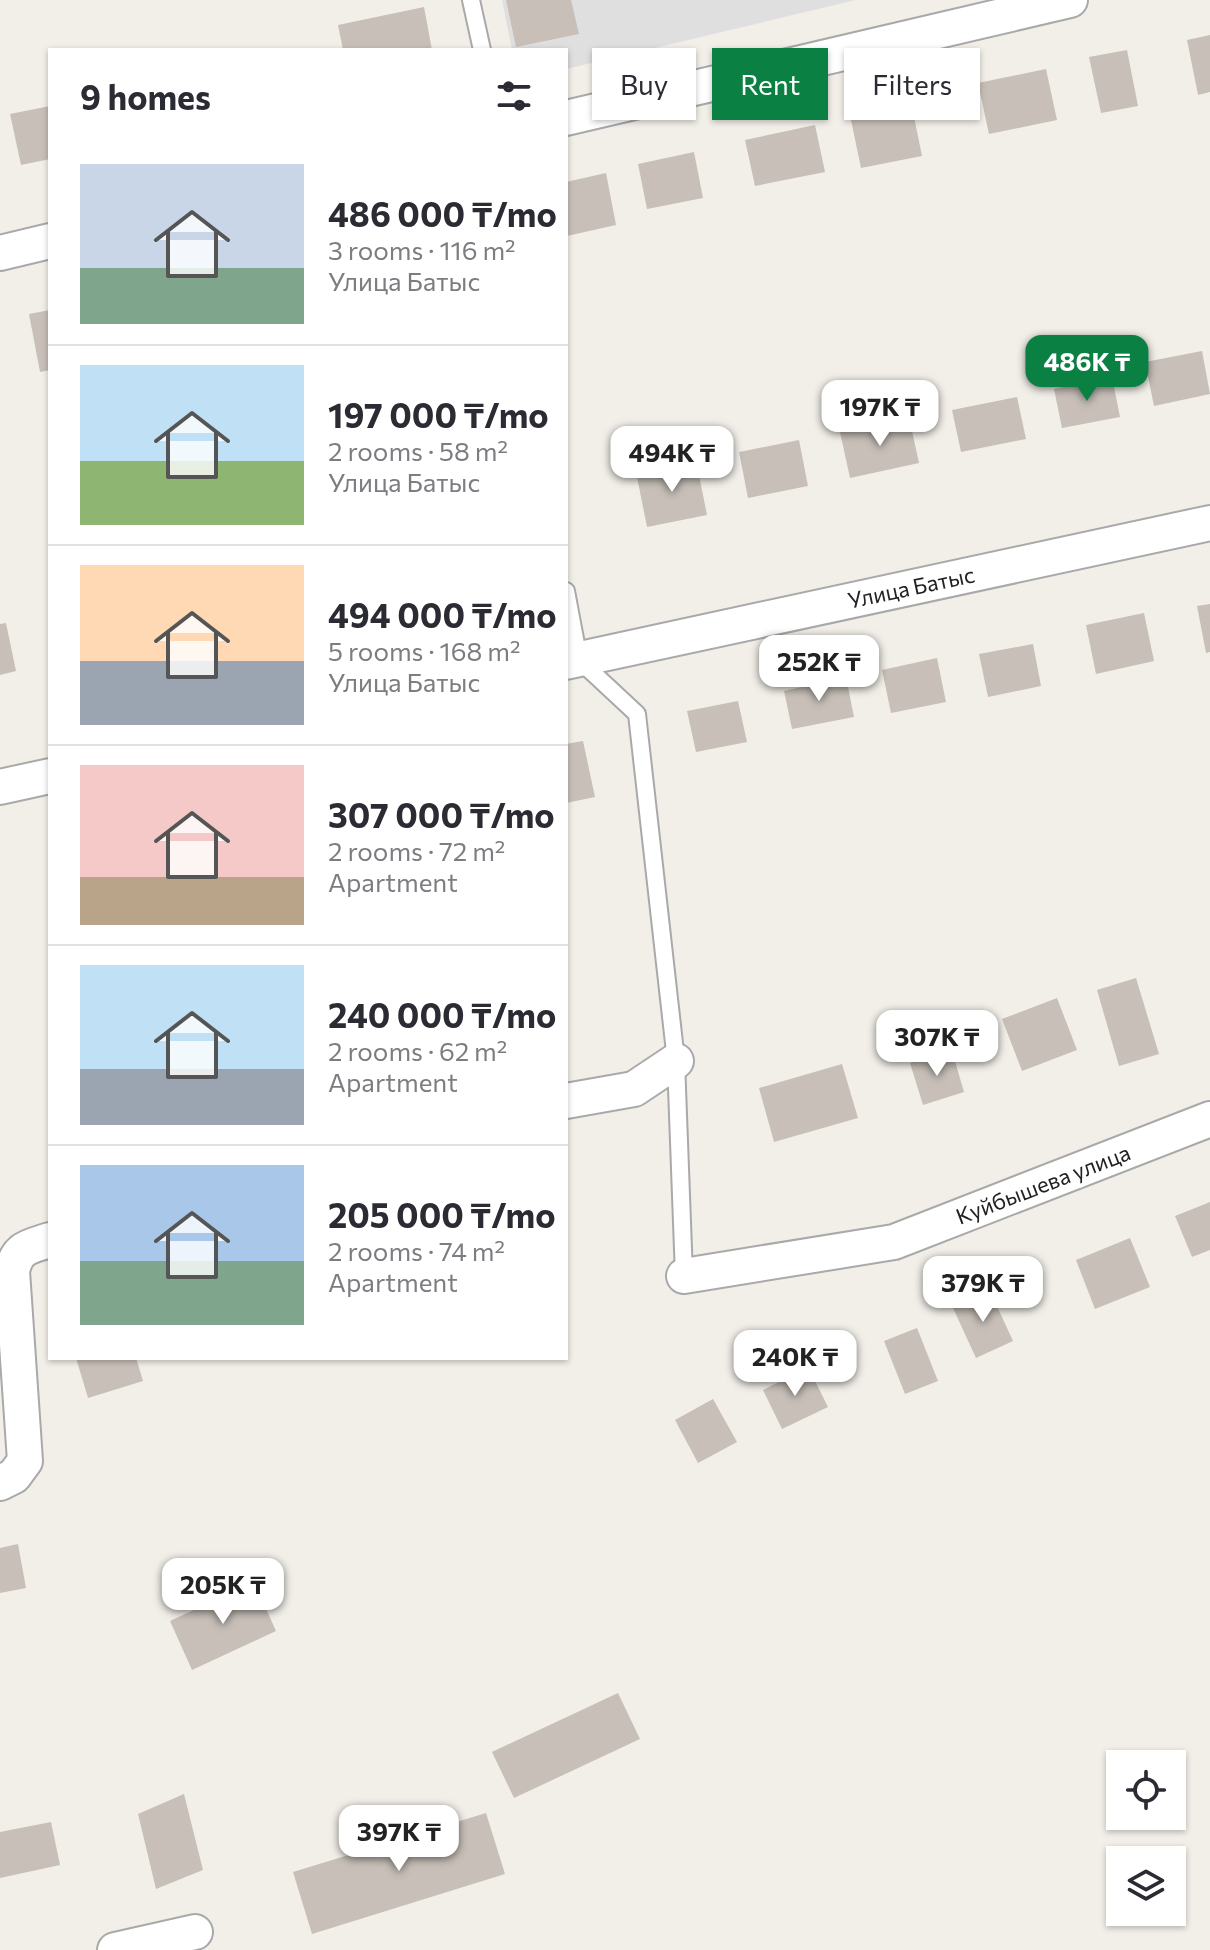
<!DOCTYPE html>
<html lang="en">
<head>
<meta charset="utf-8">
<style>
  body { margin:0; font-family:Commissioner,sans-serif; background:#f2f2f3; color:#2b2b33; height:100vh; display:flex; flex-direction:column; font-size:30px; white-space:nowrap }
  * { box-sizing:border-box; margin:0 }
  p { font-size:26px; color:#7c7c81 }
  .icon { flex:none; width:44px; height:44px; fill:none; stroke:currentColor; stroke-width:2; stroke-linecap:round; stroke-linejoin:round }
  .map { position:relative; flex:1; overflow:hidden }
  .drawer { position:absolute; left:48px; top:48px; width:520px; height:1312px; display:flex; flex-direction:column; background:#fff; border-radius:0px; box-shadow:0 2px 6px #0004 }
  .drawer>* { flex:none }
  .hud { position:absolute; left:592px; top:48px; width:498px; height:72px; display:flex; gap:16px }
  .fabs { position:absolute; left:1106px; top:1750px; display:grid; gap:16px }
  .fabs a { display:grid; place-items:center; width:80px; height:80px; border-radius:0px; background:#fff; box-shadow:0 2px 6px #0004; font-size:40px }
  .price { position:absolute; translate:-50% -68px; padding:0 18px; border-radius:16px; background:#fff; color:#222; font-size:26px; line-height:52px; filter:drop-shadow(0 2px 4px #0008) }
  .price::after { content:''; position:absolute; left:50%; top:48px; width:24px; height:18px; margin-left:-12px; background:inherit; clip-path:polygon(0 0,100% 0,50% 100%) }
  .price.selected { background:#0b8043; color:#fff }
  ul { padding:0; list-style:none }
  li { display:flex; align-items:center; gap:24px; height:200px; padding:0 32px }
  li+li { border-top:2px solid #e1e1e2 }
  li span { display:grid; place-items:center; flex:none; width:224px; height:160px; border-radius:0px; color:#555 }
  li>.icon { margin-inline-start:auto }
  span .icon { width:96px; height:96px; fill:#fffc; stroke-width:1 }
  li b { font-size:34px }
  h2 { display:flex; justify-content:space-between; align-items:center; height:96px; padding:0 32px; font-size:34px }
  .pill { padding:0 28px; border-radius:0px; background:#fff; box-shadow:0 2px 6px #0004; font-size:28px; line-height:72px }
  .pill.selected { background:#0b8043; color:#fff }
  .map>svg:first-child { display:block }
  .residential { fill:#e0dfdf }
  .building { fill:#c7bfb8 }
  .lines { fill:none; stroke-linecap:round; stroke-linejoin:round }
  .service-casing { stroke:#a9a9a9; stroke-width:20 }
  .minor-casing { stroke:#a9a9a9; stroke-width:38 }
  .service { stroke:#fff; stroke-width:16 }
  .minor { stroke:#fff; stroke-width:34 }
  .labels { text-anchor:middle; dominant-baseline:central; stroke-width:8; stroke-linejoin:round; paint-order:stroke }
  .street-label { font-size:22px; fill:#222; stroke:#fff }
</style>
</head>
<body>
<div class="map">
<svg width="1210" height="1950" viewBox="0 0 1210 1950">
  <rect width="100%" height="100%" fill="#f2efe9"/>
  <polygon class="residential" points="502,0 856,0 566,69 566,50 512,50"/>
  <g class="building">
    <polygon points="506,0 571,0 579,34 516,47"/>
    <polygon points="424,7 432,50 343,50 338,25"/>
    <polygon points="1210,35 1210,92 1198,95 1187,40"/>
    <polygon points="1127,50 1138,106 1101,113 1089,57"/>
    <polygon points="1046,69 1057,120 989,134 978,83"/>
    <polygon points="50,106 50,159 21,165 10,114"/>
    <polygon points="912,107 922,156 861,168 851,120"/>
    <polygon points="815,125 825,172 755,186 745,140"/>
    <polygon points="694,152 703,198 647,209 638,164"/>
    <polygon points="606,173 616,225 567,236 566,182"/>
    <polygon points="50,310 50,370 40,372 29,314"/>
    <polygon points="1202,351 1210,394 1154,406 1145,362"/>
    <polygon points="1112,377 1120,417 1062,428 1054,389"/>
    <polygon points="1017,397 1026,439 961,452 952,410"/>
    <polygon points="909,417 919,463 850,478 840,432"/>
    <polygon points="799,440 808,486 748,498 739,452"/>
    <polygon points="696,460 707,515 647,527 636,472"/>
    <polygon points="1210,604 1210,652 1206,653 1197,606"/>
    <polygon points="1144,613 1154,661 1096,674 1086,625"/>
    <polygon points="6,623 16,671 0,675 0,624"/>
    <polygon points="1033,644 1041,686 988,697 979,654"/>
    <polygon points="937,658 946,702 891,713 882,670"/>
    <polygon points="846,677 854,717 792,729 784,691"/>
    <polygon points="738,701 747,742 696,752 687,711"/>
    <polygon points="583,741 595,797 566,803 566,744"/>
    <polygon points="1136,978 1159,1054 1119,1066 1097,990"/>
    <polygon points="1057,998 1077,1050 1022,1071 1002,1019"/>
    <polygon points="952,1051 964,1092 923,1105 910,1063"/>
    <polygon points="842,1064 858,1118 774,1142 759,1088"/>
    <polygon points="1210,1202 1210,1250 1192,1257 1175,1216"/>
    <polygon points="1130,1238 1150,1287 1095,1309 1076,1260"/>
    <polygon points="990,1291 1013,1341 976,1358 953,1308"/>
    <polygon points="917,1328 938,1381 905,1394 884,1341"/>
    <polygon points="76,1358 136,1358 143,1381 88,1398"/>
    <polygon points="808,1367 828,1407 782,1429 763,1390"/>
    <polygon points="713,1399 737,1442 698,1463 675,1420"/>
    <polygon points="18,1544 26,1588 0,1593 0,1548"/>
    <polygon points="254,1582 276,1631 192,1670 170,1621"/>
    <polygon points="618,1693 640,1739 514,1798 492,1752"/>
    <polygon points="184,1794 203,1870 156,1889 138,1814"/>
    <polygon points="486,1813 505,1874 312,1934 293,1872"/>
    <polygon points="51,1822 60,1865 0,1878 0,1832"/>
  </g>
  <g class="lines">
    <g class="service-casing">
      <g id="service">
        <polyline points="471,0 482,50"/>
        <polyline points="566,591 579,660 637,714 676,1061 684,1276"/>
      </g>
    </g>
    <g class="minor-casing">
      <g id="minor">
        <polyline points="566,118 1070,0"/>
        <polyline points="0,253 50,241"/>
        <polyline points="566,662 1210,523"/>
        <polyline points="0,787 50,776"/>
        <polyline points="566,1101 634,1089 676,1061"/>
        <polyline points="684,1276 894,1242 1210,1119"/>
        <path d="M 0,1483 L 14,1476 L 25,1461 L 12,1271 C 17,1247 29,1247 50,1240"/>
        <polyline points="115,1950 195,1932"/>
      </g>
    </g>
    <use href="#service" class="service"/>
    <use href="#minor" class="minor"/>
  </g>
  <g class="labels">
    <g class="street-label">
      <text transform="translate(911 587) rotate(-12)">Улица Батыс</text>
      <text transform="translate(1043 1184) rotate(-21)">Куйбышева улица</text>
    </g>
  </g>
</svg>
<div class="fabs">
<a><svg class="icon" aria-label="locate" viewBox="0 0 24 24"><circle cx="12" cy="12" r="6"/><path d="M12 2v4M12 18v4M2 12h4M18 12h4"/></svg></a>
<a><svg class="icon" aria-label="layers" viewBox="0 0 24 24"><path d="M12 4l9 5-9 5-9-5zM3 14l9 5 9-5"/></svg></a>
</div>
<b class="price selected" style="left:1087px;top:403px">486K ₸</b>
<b class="price" style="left:880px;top:448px">197K ₸</b>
<b class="price" style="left:672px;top:494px">494K ₸</b>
<b class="price" style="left:819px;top:703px">252K ₸</b>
<b class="price" style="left:937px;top:1078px">307K ₸</b>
<b class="price" style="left:983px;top:1324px">379K ₸</b>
<b class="price" style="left:795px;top:1398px">240K ₸</b>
<b class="price" style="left:223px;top:1626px">205K ₸</b>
<b class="price" style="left:399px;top:1873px">397K ₸</b>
<div class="hud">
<a class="pill">Buy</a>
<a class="pill selected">Rent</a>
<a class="pill">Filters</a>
</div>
<section class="drawer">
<h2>9 homes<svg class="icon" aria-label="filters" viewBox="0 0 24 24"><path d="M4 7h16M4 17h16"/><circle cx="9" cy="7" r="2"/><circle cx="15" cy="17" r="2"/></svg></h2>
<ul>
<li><span style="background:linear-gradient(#c9d6e8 65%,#7fa58c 0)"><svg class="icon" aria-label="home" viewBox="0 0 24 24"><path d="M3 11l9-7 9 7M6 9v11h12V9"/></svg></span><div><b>486 000 ₸/mo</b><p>3 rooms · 116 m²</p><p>Улица Батыс</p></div></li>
<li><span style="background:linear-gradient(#bfe0f5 60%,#8fb573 0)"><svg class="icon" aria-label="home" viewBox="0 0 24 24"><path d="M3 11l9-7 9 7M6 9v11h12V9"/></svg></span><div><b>197 000 ₸/mo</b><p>2 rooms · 58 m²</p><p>Улица Батыс</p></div></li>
<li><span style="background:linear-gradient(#ffd9b3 60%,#9aa5b1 0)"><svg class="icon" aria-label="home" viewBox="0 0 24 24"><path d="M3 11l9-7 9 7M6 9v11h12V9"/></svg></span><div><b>494 000 ₸/mo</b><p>5 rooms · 168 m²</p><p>Улица Батыс</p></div></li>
<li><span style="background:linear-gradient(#f6c9c9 70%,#b9a48a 0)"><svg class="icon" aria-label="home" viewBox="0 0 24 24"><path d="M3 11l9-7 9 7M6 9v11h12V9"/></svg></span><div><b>307 000 ₸/mo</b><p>2 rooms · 72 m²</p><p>Apartment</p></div></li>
<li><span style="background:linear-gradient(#bfe0f5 65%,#9aa5b1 0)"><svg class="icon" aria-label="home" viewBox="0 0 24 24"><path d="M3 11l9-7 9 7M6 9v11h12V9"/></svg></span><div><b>240 000 ₸/mo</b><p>2 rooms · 62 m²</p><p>Apartment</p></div></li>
<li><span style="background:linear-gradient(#a9c7e8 60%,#7fa58c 0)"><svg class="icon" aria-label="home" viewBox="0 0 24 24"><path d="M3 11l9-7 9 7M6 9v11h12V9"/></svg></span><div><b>205 000 ₸/mo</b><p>2 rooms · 74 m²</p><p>Apartment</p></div></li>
</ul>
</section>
</div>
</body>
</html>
